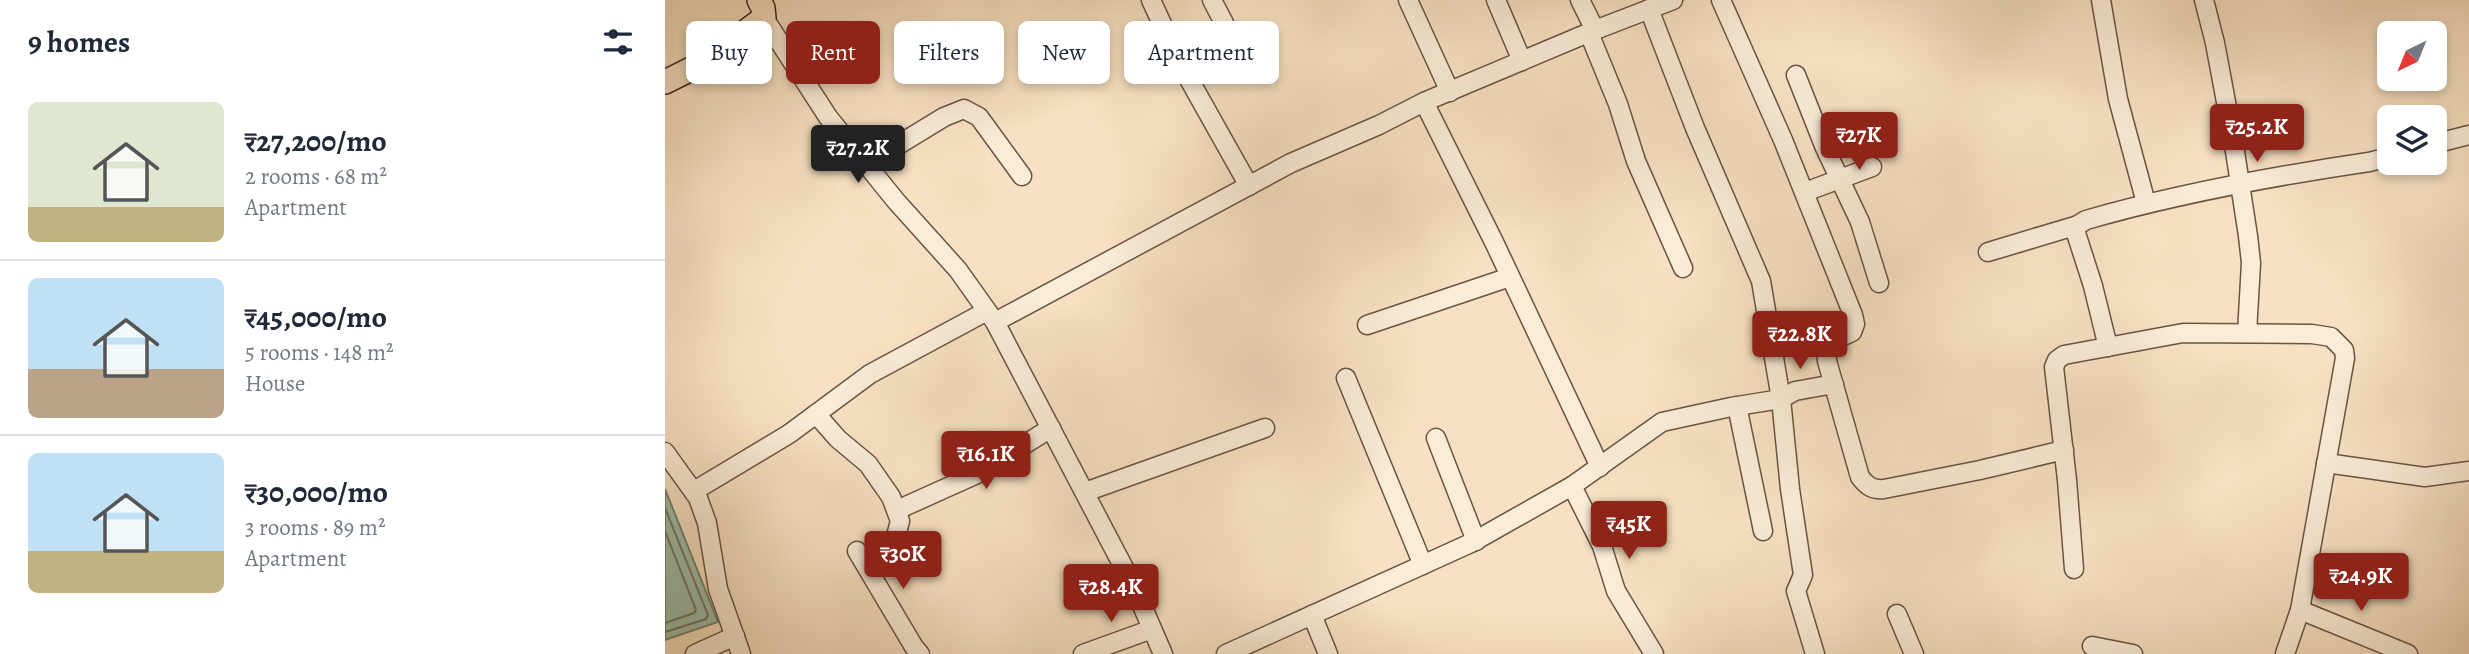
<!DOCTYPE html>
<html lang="en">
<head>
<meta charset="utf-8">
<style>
  body { margin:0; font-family:Alegreya,serif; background:#f2f2f3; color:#1f2937; height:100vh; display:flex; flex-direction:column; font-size:26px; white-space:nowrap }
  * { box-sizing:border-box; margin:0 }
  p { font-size:23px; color:#747a83 }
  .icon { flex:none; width:38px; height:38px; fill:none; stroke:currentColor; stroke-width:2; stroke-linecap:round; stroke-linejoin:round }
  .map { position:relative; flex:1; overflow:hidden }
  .drawer { display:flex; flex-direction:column; background:#fff; width:665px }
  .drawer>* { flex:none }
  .guide { position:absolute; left:21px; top:21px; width:665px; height:63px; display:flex; gap:14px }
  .needle { width:46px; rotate:223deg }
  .fabs { position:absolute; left:1712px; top:21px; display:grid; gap:14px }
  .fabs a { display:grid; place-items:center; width:70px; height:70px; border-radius:10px; background:#fff; box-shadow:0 4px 10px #0003; font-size:35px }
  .price { position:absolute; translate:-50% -60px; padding:0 16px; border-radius:7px; background:#8f2418; color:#fff; font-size:23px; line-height:46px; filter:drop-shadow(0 2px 4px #0008) }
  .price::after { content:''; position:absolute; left:50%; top:42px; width:21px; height:16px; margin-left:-10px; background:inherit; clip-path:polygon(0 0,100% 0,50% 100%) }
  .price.active { background:#222; color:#fff }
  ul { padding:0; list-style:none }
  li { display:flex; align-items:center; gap:21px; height:175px; padding:0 28px }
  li+li { border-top:2px solid #e0e1e3 }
  li span { display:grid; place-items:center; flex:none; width:196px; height:140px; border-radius:10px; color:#555 }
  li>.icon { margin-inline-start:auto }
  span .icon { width:84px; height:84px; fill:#fffc; stroke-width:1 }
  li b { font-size:30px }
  h2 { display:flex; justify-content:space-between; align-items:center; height:84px; padding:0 28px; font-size:30px }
  .chip { padding:0 24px; border-radius:10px; background:#fff; box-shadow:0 4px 10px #0003; font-size:24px; line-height:63px }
  .chip.active { background:#8f2418; color:#fff }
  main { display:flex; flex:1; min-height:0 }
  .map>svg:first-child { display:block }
  .water { fill:#9ebeac; stroke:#768172; stroke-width:2 }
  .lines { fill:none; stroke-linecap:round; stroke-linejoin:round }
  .shore { stroke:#6c7264; stroke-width:2 }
  .minor-casing { stroke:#695445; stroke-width:21 }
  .major-casing { stroke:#3a251b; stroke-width:26 }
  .minor { stroke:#faecd7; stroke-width:18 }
  .major { stroke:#f7e1c2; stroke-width:23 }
</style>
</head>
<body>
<main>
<section class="drawer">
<h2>9 homes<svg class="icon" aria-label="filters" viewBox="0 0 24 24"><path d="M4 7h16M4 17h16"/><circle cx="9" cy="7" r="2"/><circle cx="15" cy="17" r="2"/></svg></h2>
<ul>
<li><span style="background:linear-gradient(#dfe7d0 75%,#c2b280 0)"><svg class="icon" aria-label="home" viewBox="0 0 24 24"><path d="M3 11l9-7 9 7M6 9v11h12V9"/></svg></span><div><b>₹27,200/mo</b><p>2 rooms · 68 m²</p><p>Apartment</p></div></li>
<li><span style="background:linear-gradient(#bfe0f5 65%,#b9a48a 0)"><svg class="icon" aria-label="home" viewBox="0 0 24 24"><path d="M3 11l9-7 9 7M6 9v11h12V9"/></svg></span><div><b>₹45,000/mo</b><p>5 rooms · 148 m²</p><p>House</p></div></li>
<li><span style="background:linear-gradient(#bfe0f5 70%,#c2b280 0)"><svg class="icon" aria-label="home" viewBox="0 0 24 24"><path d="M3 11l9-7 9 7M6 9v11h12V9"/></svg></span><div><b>₹30,000/mo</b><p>3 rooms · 89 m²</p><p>Apartment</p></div></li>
</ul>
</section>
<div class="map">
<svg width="1804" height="654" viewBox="0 0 1804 654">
  <rect width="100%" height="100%" fill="#f7e1c2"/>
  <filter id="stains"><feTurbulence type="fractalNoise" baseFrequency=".00286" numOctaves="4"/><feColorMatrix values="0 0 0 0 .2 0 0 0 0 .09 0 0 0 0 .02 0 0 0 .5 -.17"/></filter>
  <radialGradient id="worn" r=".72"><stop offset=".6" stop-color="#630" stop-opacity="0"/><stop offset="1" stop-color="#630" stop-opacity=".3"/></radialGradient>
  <polygon class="water" points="0,489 53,622 0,640"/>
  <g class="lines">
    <g class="shore">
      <polyline points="0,508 43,615 41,619 0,632"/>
      <polyline points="0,531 31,610 29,613 0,623"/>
    </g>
    <g class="minor-casing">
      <g id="minor">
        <polyline points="486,0 516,65 584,186"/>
        <polyline points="743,0 785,92"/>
        <polyline points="831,0 857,61"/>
        <polyline points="915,0 930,30"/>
        <path d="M 1056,0 L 1118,140 L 1188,315 L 1190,324 L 1187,332 L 1165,342 L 1161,350 L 1162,361 L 1195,477 C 1202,486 1207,490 1219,489 L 1315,470 L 1399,450"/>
        <polyline points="1436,0 1453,99 1481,203"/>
        <polyline points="1539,0 1550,43 1569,145 1583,236 1586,263 1582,333"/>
        <polyline points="984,9 1030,128 1096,281 1116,399 1125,489 1138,575 1131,591 1150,654"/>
        <polyline points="99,18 163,117 231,201 293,270 330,322 469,587 498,654"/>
        <polyline points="924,33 953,104 971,161 1018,268"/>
        <polyline points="1131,75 1160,148 1195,222 1214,283"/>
        <polyline points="524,79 556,58 564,48 559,23 547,0"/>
        <polyline points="759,102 829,242 935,467"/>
        <polyline points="1769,144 1804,135"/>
        <polyline points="202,164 279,117 299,109 314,117 357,176"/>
        <polyline points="1140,192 1207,167"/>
        <polyline points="1323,252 1413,225"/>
        <polyline points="330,322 626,163 714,125 759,102 930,30 1008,0"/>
        <polyline points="702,325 845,277"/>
        <path d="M 1443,347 L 1428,286 L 1410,230 L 1413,225 L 1421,220 C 1515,193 1609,176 1704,162 L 1724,157"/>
        <polyline points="681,378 758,565"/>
        <polyline points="1072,406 1098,531"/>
        <polyline points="151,414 173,439 203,464 226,497 235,521 231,536"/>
        <polyline points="771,438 811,541"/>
        <polyline points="0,452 33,498 42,523 53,589 76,654"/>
        <polyline points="1661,463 1760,477 1804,471"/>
        <polyline points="907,486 937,546 951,591 989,654"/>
        <polyline points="29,491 124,434 205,374 322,311"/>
        <polyline points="420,492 600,428"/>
        <polyline points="232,510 312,474 386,428"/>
        <polyline points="192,551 249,647 255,654"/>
        <polyline points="1409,569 1402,480 1389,367 1392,360 1399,355 1518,333 1647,334 1666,337 1679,350 1680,358 1635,610 1620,654"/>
        <polyline points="1635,610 1743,654"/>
        <polyline points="1232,614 1249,654"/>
        <polyline points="647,615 663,654"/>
        <polyline points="1427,646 1468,654"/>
        <polyline points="30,654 70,636"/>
        <polyline points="418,654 487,629"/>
        <polyline points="561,654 806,543 907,486 997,422 1066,407 1116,399 1130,391 1169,384"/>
      </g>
    </g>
    <g class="major-casing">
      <polyline id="major" points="0,82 38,63 99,18 98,8 94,0"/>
    </g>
    <use href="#minor" class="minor"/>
    <use href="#major" class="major"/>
  </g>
  <rect width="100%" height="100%" filter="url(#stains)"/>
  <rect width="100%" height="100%" fill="url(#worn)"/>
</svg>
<div class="fabs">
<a><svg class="needle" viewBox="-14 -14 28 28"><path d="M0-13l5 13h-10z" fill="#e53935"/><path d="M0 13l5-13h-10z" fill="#747a83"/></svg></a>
<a><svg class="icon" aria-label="layers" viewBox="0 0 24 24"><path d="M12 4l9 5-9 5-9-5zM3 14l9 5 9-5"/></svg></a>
</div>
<b class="price" style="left:1592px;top:164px">₹25.2K</b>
<b class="price" style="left:1194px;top:172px">₹27K</b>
<b class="price active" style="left:193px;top:185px">₹27.2K</b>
<b class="price" style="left:1135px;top:371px">₹22.8K</b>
<b class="price" style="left:321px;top:491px">₹16.1K</b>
<b class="price" style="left:964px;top:561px">₹45K</b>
<b class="price" style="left:238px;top:591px">₹30K</b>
<b class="price" style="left:1696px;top:613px">₹24.9K</b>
<b class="price" style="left:446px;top:624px">₹28.4K</b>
<div class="guide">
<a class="chip">Buy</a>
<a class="chip active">Rent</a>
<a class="chip">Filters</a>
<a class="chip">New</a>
<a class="chip">Apartment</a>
</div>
</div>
</main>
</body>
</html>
